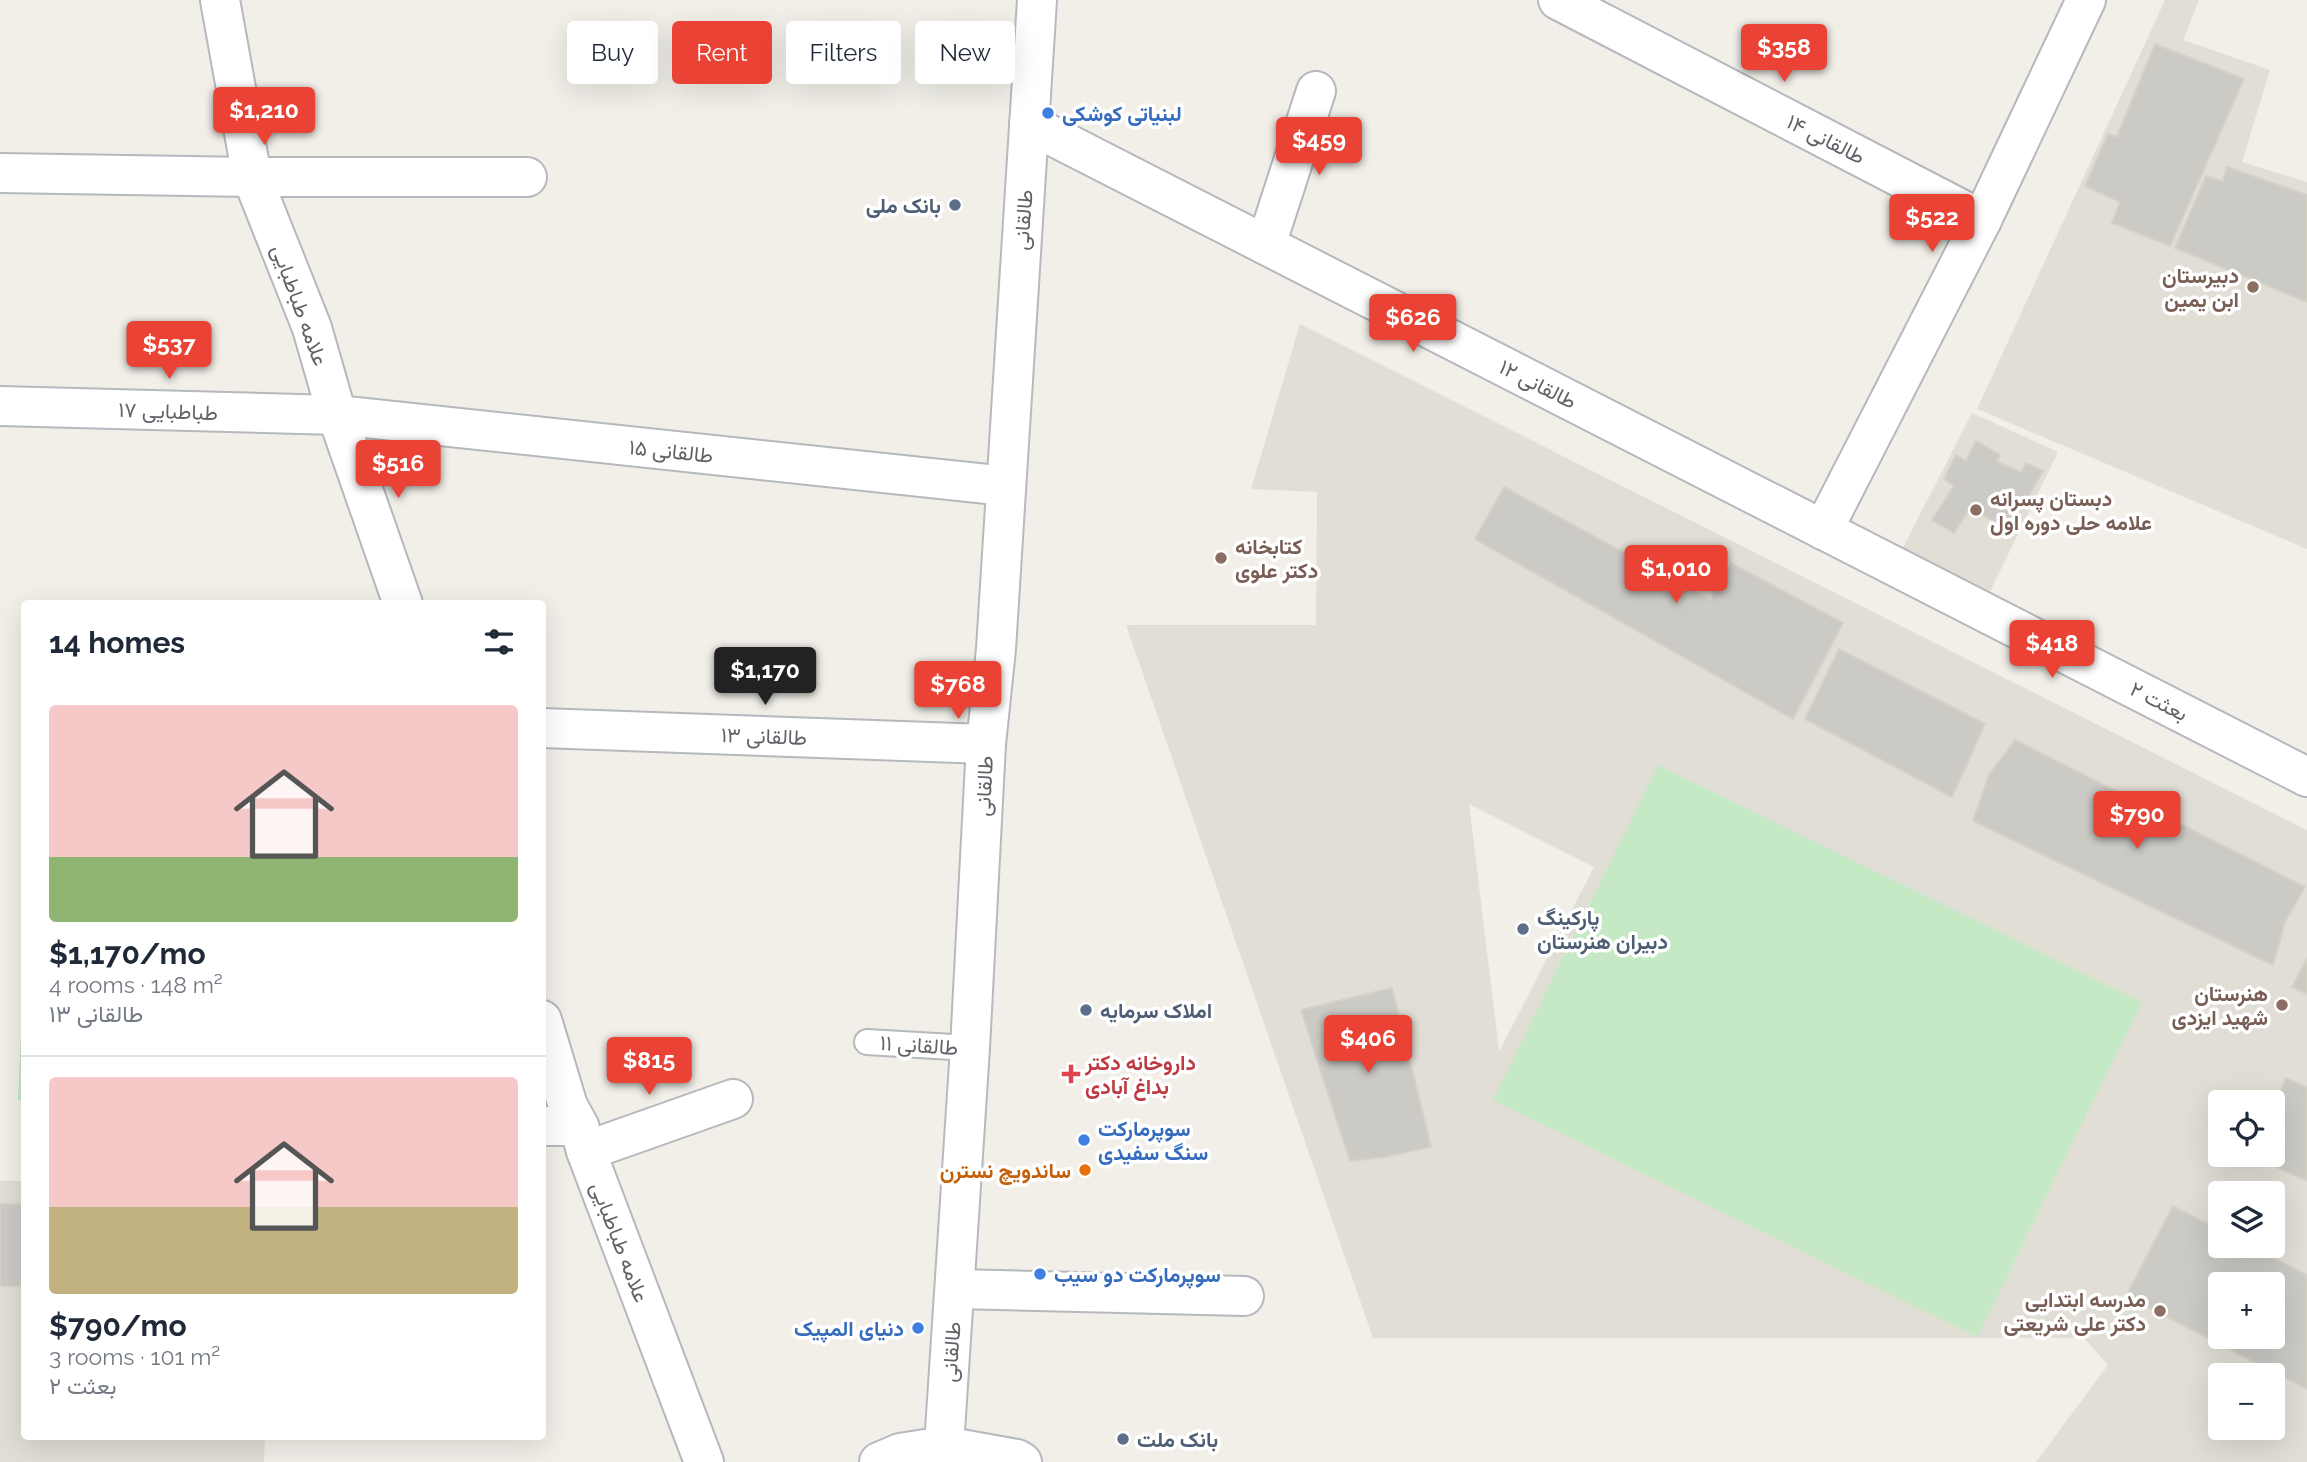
<!DOCTYPE html>
<html lang="en">
<head>
<meta charset="utf-8">
<style>
  body { margin:0; font-family:Raleway,Vazirmatn,sans-serif; background:#f6f6f7; color:#1f2937; height:100vh; display:flex; flex-direction:column; font-size:26px; white-space:nowrap }
  * { box-sizing:border-box; margin:0 }
  p { font-size:23px; color:#747a83 }
  .icon { flex:none; width:38px; height:38px; fill:none; stroke:currentColor; stroke-width:2; stroke-linecap:round; stroke-linejoin:round }
  .map { position:relative; flex:1; overflow:hidden }
  .sheet { position:absolute; left:21px; top:600px; width:525px; height:840px; display:flex; flex-direction:column; background:#fff; border-radius:7px; box-shadow:0 7px 28px #0002 }
  .sheet>* { flex:none }
  .banner { position:absolute; left:567px; top:21px; width:665px; height:63px; display:flex; gap:14px }
  .buttons { position:absolute; left:2208px; top:1090px; display:grid; gap:14px }
  .buttons a { display:grid; place-items:center; width:77px; height:77px; border-radius:7px; background:#fff; box-shadow:0 7px 28px #0002; font-size:35px }
  .price { position:absolute; translate:-50% -60px; padding:0 16px; border-radius:7px; background:#ea4335; color:#fff; font-size:23px; line-height:46px; filter:drop-shadow(0 2px 4px #0008) }
  .price::after { content:''; position:absolute; left:50%; top:42px; width:21px; height:16px; margin-left:-10px; background:inherit; clip-path:polygon(0 0,100% 0,50% 100%) }
  .price.selected { background:#222; color:#fff }
  ul { padding:0; list-style:none }
  li { display:grid; align-content:center; gap:14px; height:371px; padding:0 28px }
  li+li { border-top:2px solid #e0e1e3 }
  li span { display:grid; place-items:center; height:217px; border-radius:7px; color:#555 }
  li>.icon { margin-inline-start:auto }
  span .icon { width:126px; height:126px; fill:#fffc; stroke-width:1 }
  li b { font-size:30px }
  h2 { display:flex; justify-content:space-between; align-items:center; height:84px; padding:0 28px; font-size:30px }
  .pill { padding:0 24px; border-radius:7px; background:#fff; box-shadow:0 7px 28px #0002; font-size:24px; line-height:63px }
  .pill.selected { background:#ea4335; color:#fff }
  .map>svg:first-child { display:block }
  .education { fill:#e1ded6; fill-rule:evenodd }
  .green { fill:#c5e8c5 }
  .building { fill:#cccac5; stroke:#d6d1c6; stroke-width:2; fill-rule:evenodd }
  .lines { fill:none; stroke-linecap:round; stroke-linejoin:round }
  .service-casing { stroke:#b5b8bc; stroke-width:28 }
  .minor-casing { stroke:#b5b8bc; stroke-width:42 }
  .secondary-casing { stroke:#b6babf; stroke-width:42 }
  .service { stroke:#fff; stroke-width:24 }
  .minor { stroke:#fff; stroke-width:38 }
  .secondary { stroke:#fff; stroke-width:38 }
  .shop-dot { fill:#3f7fe0; stroke:#fff; stroke-width:2.5 }
  .service-dot { fill:#5c6f8a; stroke:#fff; stroke-width:2.5 }
  .education-dot { fill:#8d6e63; stroke:#fff; stroke-width:2.5 }
  .health-dot { fill:#e0444e; stroke:#fff; stroke-width:2.5 }
  .food-dot { fill:#e8710a; stroke:#fff; stroke-width:2.5 }
  .labels { text-anchor:middle; dominant-baseline:central; stroke-width:7; stroke-linejoin:round; paint-order:stroke }
  .shop-label { font-size:21px; font-weight:bold; fill:#366cbe; stroke:#fff; text-anchor:start }
  .street-label { font-size:21px; fill:#5f6368; stroke:#fff }
  .service-label { font-size:21px; font-weight:bold; fill:#4e5e75; stroke:#fff; text-anchor:start }
  .education-label { font-size:21px; font-weight:bold; fill:#785e54; stroke:#fff; text-anchor:end }
  .health-label { font-size:21px; font-weight:bold; fill:#be3a42; stroke:#fff; text-anchor:start }
  .food-label { font-size:21px; font-weight:bold; fill:#c56008; stroke:#fff; text-anchor:end }
</style>
</head>
<body>
<div class="map">
<svg width="2307" height="1462" viewBox="0 0 2307 1462">
  <rect width="100%" height="100%" fill="#f1efe8"/>
  <g class="education">
    <polygon points="2165,0 2199,0 2183,40 2270,70 2242,162 2307,182 2307,549 1977,409"/>
    <path d="M 1300,324 L 2307,830 L 2307,1462 L 2036,1462 L 2108,1365 L 2084,1338 L 1373,1338 L 1126,625 L 1316,625 L 1317,492 L 1251,489 ZM 1469,804 L 1594,867 L 1500,1050 L 1499,1050 ZM 2221,1102 L 2273,1102 L 2273,1155 L 2221,1155 ZM 2221,1194 L 2273,1194 L 2273,1246 L 2221,1246 ZM 2221,1284 L 2273,1284 L 2273,1337 L 2221,1337 ZM 2221,1376 L 2273,1376 L 2273,1428 L 2221,1428 Z"/>
    <polygon points="1972,413 2058,452 1981,610 1892,569"/>
    <polygon points="0,1181 24,1181 24,1437 265,1437 264,1462 0,1462"/>
  </g>
  <g class="green">
    <polygon points="1658,765 2142,1002 1977,1337 1493,1100"/>
    <polygon points="24,962 24,1100 18,1100"/>
  </g>
  <g class="building">
    <polygon points="2155,44 2244,79 2170,246 2112,223 2120,202 2085,186 2108,134 2117,137"/>
    <polygon points="2227,167 2307,195 2307,302 2175,248 2206,176 2223,181"/>
    <polygon points="1976,441 2000,455 1997,462 2021,472 2026,463 2043,471 2009,529 1970,508 1954,533 1932,520 1954,486 1944,479 1956,455 1966,461"/>
    <polygon points="1504,487 1710,600 1731,563 1843,623 1793,719 1475,539"/>
    <polygon points="1839,649 1985,724 1952,797 1805,719"/>
    <polygon points="2015,740 2305,887 2285,922 2273,965 1973,821 1989,775"/>
    <polygon points="2307,958 2307,994 2292,987"/>
    <polygon points="1392,988 1431,1147 1384,1157 1350,1161 1301,1010"/>
    <polygon points="2286,1078 2307,1087 2307,1181 2251,1156 2273,1155 2273,1106"/>
    <rect x="0" y="1204" width="24" height="82"/>
    <path d="M 2173,1206 L 2221,1231 L 2221,1246 L 2250,1246 L 2307,1275 L 2307,1389 L 2126,1296 ZM 2221,1284 L 2273,1284 L 2273,1337 L 2221,1337 Z"/>
  </g>
  <g class="lines">
    <g class="service-casing">
      <polyline id="service" points="867,1042 970,1048"/>
    </g>
    <g class="minor-casing">
      <g id="minor">
        <polyline points="220,0 252,177 312,328 337,415 403,604"/>
        <polyline points="1558,0 1982,220"/>
        <polyline points="1029,124 2307,777"/>
        <polyline points="0,173 252,177 527,177"/>
        <polyline points="1266,245 1316,91"/>
        <polyline points="0,406 337,415 1006,486"/>
        <polyline points="1823,530 1982,220 2086,0"/>
        <polyline points="542,728 986,744"/>
        <polyline points="542,1020 568,1106 579,1126 586,1151 704,1462"/>
        <polyline points="542,1126 579,1126"/>
        <polyline points="586,1151 733,1099"/>
        <polyline points="955,1289 1244,1296"/>
      </g>
    </g>
    <g class="secondary-casing">
      <g id="secondary">
        <polyline points="944,1446 970,1048 986,744 996,649 1037,0"/>
        <polyline points="879,1462 900,1453 944,1446 1017,1459 1022,1462"/>
      </g>
    </g>
    <use href="#service" class="service"/>
    <use href="#minor" class="minor"/>
    <use href="#secondary" class="secondary"/>
  </g>
  <g class="shop-dot">
    <circle cx="1048" cy="113" r="7"/>
    <circle cx="1084" cy="1140" r="7"/>
    <circle cx="1040" cy="1274" r="7"/>
    <circle cx="918" cy="1328" r="7"/>
  </g>
  <g class="service-dot">
    <circle cx="955" cy="205" r="7"/>
    <circle cx="1523" cy="929" r="7"/>
    <circle cx="1086" cy="1010" r="7"/>
    <circle cx="1123" cy="1439" r="7"/>
  </g>
  <g class="education-dot">
    <circle cx="2253" cy="287" r="7"/>
    <circle cx="1976" cy="510" r="7"/>
    <circle cx="1221" cy="558" r="7"/>
    <circle cx="2282" cy="1005" r="7"/>
    <circle cx="2160" cy="1311" r="7"/>
  </g>
  <path class="health-dot" d="M1067.5 1063.5h7v7h7v7h-7v7h-7v-7h-7v-7h7z"/>
  <circle class="food-dot" cx="1085" cy="1170" r="7"/>
  <g class="labels">
    <g class="shop-label">
      <text x="1062" y="113">لبنیاتی کوشکی</text>
      <text x="1098" y="1128">سوپرمارکت<tspan x="1098" dy="24">سنگ سفیدی</tspan></text>
      <text x="1054" y="1274">سوپرمارکت دو سیب</text>
      <text x="904" y="1328" text-anchor="end">دنیای المپیک</text>
    </g>
    <g class="street-label">
      <text transform="translate(1826 139) rotate(27)">طالقانی ۱۴</text>
      <text transform="translate(1023 220) rotate(-86)">طالقانی</text>
      <text transform="translate(300 305) rotate(70)">علامه طباطبایی</text>
      <text transform="translate(1538 384) rotate(27)">طالقانی ۱۲</text>
      <text transform="translate(168 411) rotate(2)">طباطبایی ۱۷</text>
      <text transform="translate(671 451) rotate(6)">طالقانی ۱۵</text>
      <text transform="translate(2159 701) rotate(27)">بعثت ۲</text>
      <text transform="translate(764 736) rotate(2)">طالقانی ۱۳</text>
      <text transform="translate(984 786) rotate(-87)">طالقانی</text>
      <text transform="translate(919 1045) rotate(4)">طالقانی ۱۱</text>
      <text transform="translate(620 1242) rotate(69)">علامه طباطبایی</text>
      <text transform="translate(951 1352) rotate(-86)">طالقانی</text>
    </g>
    <g class="service-label">
      <text x="941" y="205" text-anchor="end">بانک ملی</text>
      <text x="1537" y="917">پارکینگ<tspan x="1537" dy="24">دبیران هنرستان</tspan></text>
      <text x="1100" y="1010">املاک سرمایه</text>
      <text x="1137" y="1439">بانک ملت</text>
    </g>
    <g class="education-label">
      <text x="2239" y="275">دبیرستان<tspan x="2239" dy="24">ابن یمین</tspan></text>
      <text x="1990" y="498" text-anchor="start">دبستان پسرانه<tspan x="1990" dy="24">علامه حلی دوره اول</tspan></text>
      <text x="1235" y="546" text-anchor="start">کتابخانه<tspan x="1235" dy="24">دکتر علوی</tspan></text>
      <text x="2268" y="993">هنرستان<tspan x="2268" dy="24">شهید ایزدی</tspan></text>
      <text x="2146" y="1299">مدرسه ابتدایی<tspan x="2146" dy="24">دکتر علی شریعتی</tspan></text>
    </g>
    <g class="health-label">
      <text x="1085" y="1062">داروخانه دکتر<tspan x="1085" dy="24">بداغ آبادی</tspan></text>
    </g>
    <g class="food-label">
      <text x="1071" y="1170">ساندویچ نسترن</text>
    </g>
  </g>
</svg>
<div class="buttons">
<a><svg class="icon" aria-label="locate" viewBox="0 0 24 24"><circle cx="12" cy="12" r="6"/><path d="M12 2v4M12 18v4M2 12h4M18 12h4"/></svg></a>
<a><svg class="icon" aria-label="layers" viewBox="0 0 24 24"><path d="M12 4l9 5-9 5-9-5zM3 14l9 5 9-5"/></svg></a>
<a>+</a>
<a>−</a>
</div>
<b class="price" style="left:1784px;top:84px">$358</b>
<b class="price" style="left:264px;top:147px">$1,210</b>
<b class="price" style="left:1319px;top:177px">$459</b>
<b class="price" style="left:1932px;top:254px">$522</b>
<b class="price" style="left:1413px;top:354px">$626</b>
<b class="price" style="left:169px;top:381px">$537</b>
<b class="price" style="left:398px;top:500px">$516</b>
<b class="price" style="left:1676px;top:605px">$1,010</b>
<b class="price" style="left:2052px;top:680px">$418</b>
<b class="price selected" style="left:765px;top:707px">$1,170</b>
<b class="price" style="left:958px;top:721px">$768</b>
<b class="price" style="left:2137px;top:851px">$790</b>
<b class="price" style="left:1368px;top:1075px">$406</b>
<b class="price" style="left:649px;top:1097px">$815</b>
<div class="banner">
<a class="pill">Buy</a>
<a class="pill selected">Rent</a>
<a class="pill">Filters</a>
<a class="pill">New</a>
</div>
<section class="sheet">
<h2>14 homes<svg class="icon" aria-label="filters" viewBox="0 0 24 24"><path d="M4 7h16M4 17h16"/><circle cx="9" cy="7" r="2"/><circle cx="15" cy="17" r="2"/></svg></h2>
<ul>
<li><span style="background:linear-gradient(#f6c9c9 70%,#8fb573 0)"><svg class="icon" aria-label="home" viewBox="0 0 24 24"><path d="M3 11l9-7 9 7M6 9v11h12V9"/></svg></span><div><b>$1,170/mo</b><p>4 rooms · 148 m²</p><p>طالقانی ۱۳</p></div></li>
<li><span style="background:linear-gradient(#f6c9c9 60%,#c2b280 0)"><svg class="icon" aria-label="home" viewBox="0 0 24 24"><path d="M3 11l9-7 9 7M6 9v11h12V9"/></svg></span><div><b>$790/mo</b><p>3 rooms · 101 m²</p><p>بعثت ۲</p></div></li>
</ul>
</section>
</div>
</body>
</html>
